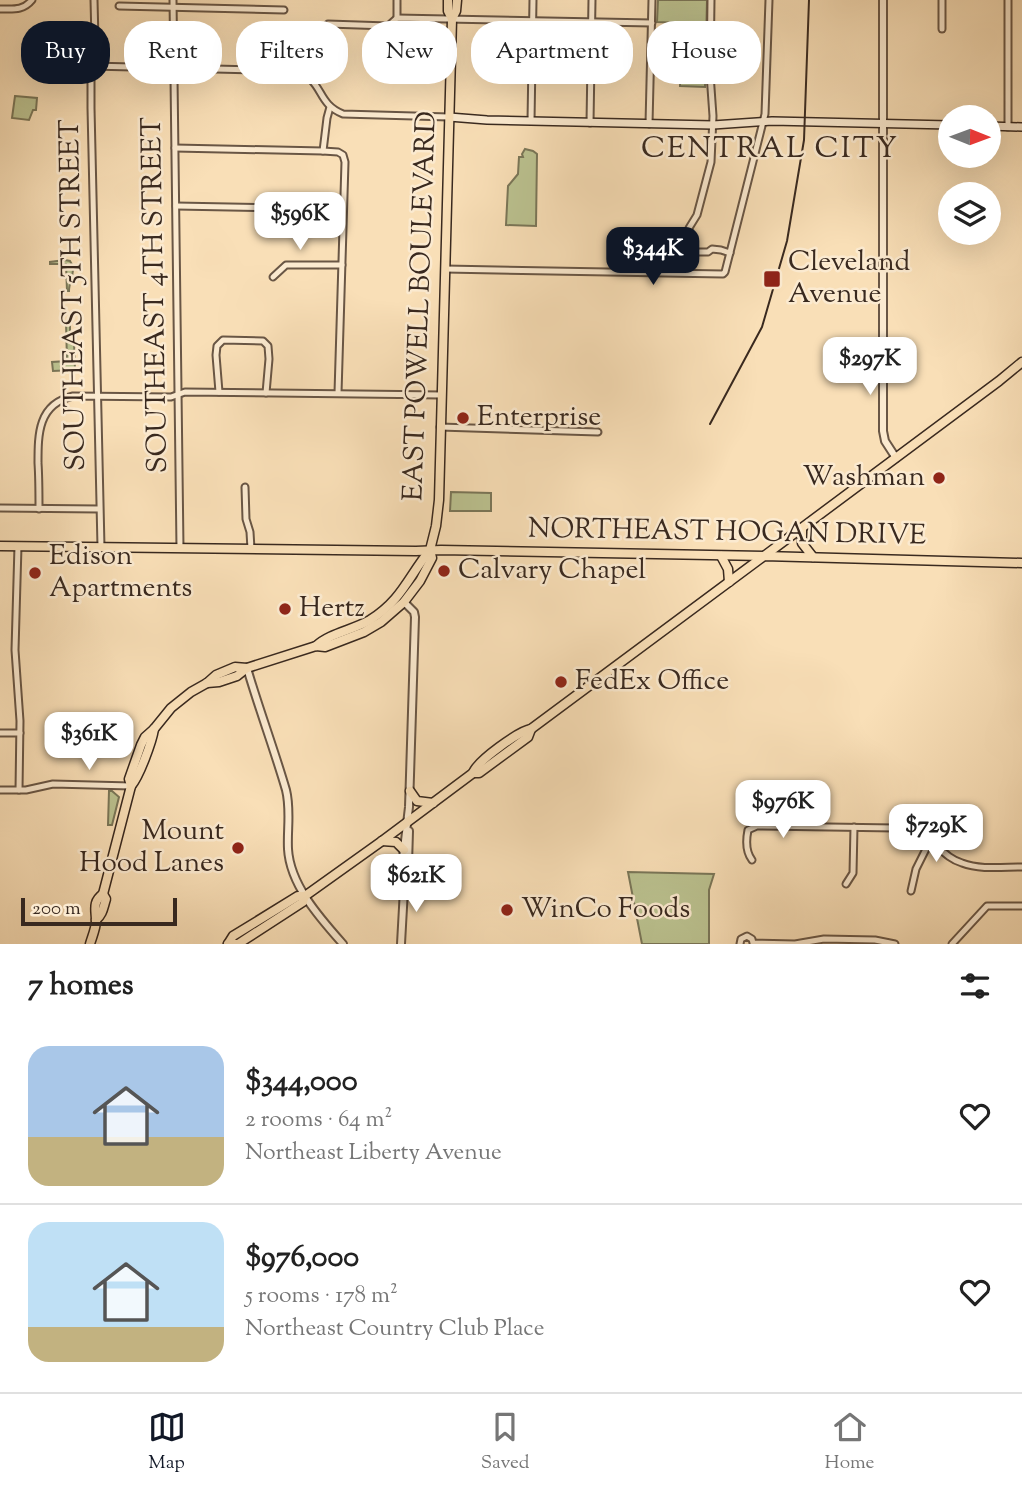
<!DOCTYPE html>
<html lang="en">
<head>
<meta charset="utf-8">
<style>
  body { margin:0; font-family:"Sorts Mill Goudy",serif; background:#f2f2f2; color:#222; height:100vh; display:flex; flex-direction:column; font-size:26px; white-space:nowrap }
  * { box-sizing:border-box; margin:0 }
  p { font-size:23px; color:#767676 }
  .icon { flex:none; width:38px; height:38px; fill:none; stroke:currentColor; stroke-width:2; stroke-linecap:round; stroke-linejoin:round }
  .map { position:relative; height:944px; overflow:hidden }
  .details { display:flex; flex-direction:column; background:#fff; flex:1 }
  .details>* { flex:none }
  .hud { position:absolute; left:21px; top:21px; width:980px; height:63px; display:flex; gap:14px }
  .needle { width:46px; rotate:91deg }
  .tools { position:absolute; left:938px; top:105px; display:grid; gap:14px }
  .tools a { display:grid; place-items:center; width:63px; height:63px; border-radius:50%; background:#fff; box-shadow:0 7px 28px #0002; font-size:35px }
  .scale { position:absolute; left:21px; bottom:18px; width:156px; box-sizing:border-box; padding-left:7px; border:4px solid #39291f; border-top:0; font-size:19px; line-height:24px; white-space:nowrap; color:#39291f; -webkit-text-stroke:5px #fbead0; paint-order:stroke }
  .price { position:absolute; translate:-50% -60px; padding:0 16px; border-radius:14px; background:#fff; color:#222; font-size:23px; line-height:46px; filter:drop-shadow(0 2px 4px #0008) }
  .price::after { content:''; position:absolute; left:50%; top:42px; width:21px; height:16px; margin-left:-10px; background:inherit; clip-path:polygon(0 0,100% 0,50% 100%) }
  .price.selected { background:#111827; color:#fff }
  ul { padding:0; list-style:none }
  li { display:flex; align-items:center; gap:21px; height:175px; padding:0 28px }
  li+li { border-top:2px solid #e0e0e0 }
  li span { display:grid; place-items:center; flex:none; width:196px; height:140px; border-radius:21px; color:#555 }
  li>.icon { margin-inline-start:auto }
  span .icon { width:84px; height:84px; fill:#fffc; stroke-width:1 }
  li b { font-size:30px }
  h2 { display:flex; justify-content:space-between; align-items:center; height:84px; padding:0 28px; font-size:30px }
  .pill { padding:0 24px; border-radius:28px; background:#fff; box-shadow:0 7px 28px #0002; font-size:24px; line-height:63px }
  .pill.selected { background:#111827; color:#fff }
  .menu { display:flex; justify-content:space-around; align-items:center; height:98px; border-top:2px solid #e0e0e0; background:#fff; font-size:19px; color:#767676 }
  .menu a { display:grid; justify-items:center; gap:4px }
  .menu .selected { color:#111827 }
  .map>svg:first-child { display:block }
  .green { fill:#bbc290; stroke:#7a7658; stroke-width:2 }
  .lines { fill:none; stroke-linecap:round; stroke-linejoin:round }
  .minor-casing { stroke:#695645; stroke-width:9 }
  .tertiary-casing { stroke:#695645; stroke-width:10 }
  .secondary-casing { stroke:#39291f; stroke-width:10 }
  .primary-casing { stroke:#39291f; stroke-width:11 }
  .trunk-casing { stroke:#39291f; stroke-width:11 }
  .minor { stroke:#fbead0; stroke-width:5 }
  .tertiary { stroke:#fbead0; stroke-width:6 }
  .secondary { stroke:#fbead0; stroke-width:7 }
  .primary { stroke:#f9dfb7; stroke-width:8 }
  .trunk { stroke:#f9dfb7; stroke-width:8 }
  .tram { stroke:#39291f; stroke-width:2 }
  .poi-dot { fill:#8f2418; stroke:#fbead0; stroke-width:2.5 }
  .labels { text-anchor:middle; dominant-baseline:central; stroke-width:5; stroke-linejoin:round; paint-order:stroke }
  .poi-label { font-size:28px; fill:#39291f; stroke:#fbead0; text-anchor:start }
  .street-label { font-size:28px; fill:#39291f; stroke:#fbead0 }
  .neighbourhood-label { font-size:30px; letter-spacing:2px; fill:#39291f; stroke:#fbead0 }
</style>
</head>
<body>
<div class="map">
<svg width="1022" height="944" viewBox="0 0 1022 944">
  <rect width="100%" height="100%" fill="#f9dfb7"/>
  <filter id="stains"><feTurbulence type="fractalNoise" baseFrequency=".00286" numOctaves="4"/><feColorMatrix values="0 0 0 0 .2 0 0 0 0 .09 0 0 0 0 .02 0 0 0 .5 -.17"/></filter>
  <radialGradient id="worn" r=".72"><stop offset=".6" stop-color="#630" stop-opacity="0"/><stop offset="1" stop-color="#630" stop-opacity=".3"/></radialGradient>
  <g class="green">
    <polygon points="658,0 707,0 705,87 680,86 682,23 657,22"/>
    <polygon points="15,96 37,98 36,110 33,110 29,120 12,118"/>
    <polygon points="525,149 533,151 537,154 536,226 506,225 508,186 518,174 519,157 523,157 522,154"/>
    <path d="M 65,260 L 70,261 C 77,271 69,280 69,291 L 67,291 L 66,264 L 50,264 L 50,262 Z"/>
    <polygon points="66,323 70,324 70,335 74,342 75,370 53,371 52,362 67,361"/>
    <polygon points="451,492 491,493 491,511 450,511"/>
    <polygon points="109,791 112,791 119,797 112,825 108,825"/>
    <polygon points="628,872 714,874 709,890 709,944 642,944"/>
  </g>
  <g class="lines">
    <g class="minor-casing">
      <g id="minor">
        <polyline points="94,0 95,40 91,66 91,108 101,547"/>
        <polyline points="173,0 180,548"/>
        <polyline points="711,0 710,74 713,116 711,162 697,215 689,228 687,252 708,252 712,249 721,250 730,253"/>
        <polyline points="942,0 942,29"/>
        <polyline points="1008,0 1008,127"/>
        <polyline points="119,6 284,10"/>
        <path d="M 0,9 C 13,9 23,11 32,0"/>
        <polyline points="397,18 397,0"/>
        <polyline points="328,24 388,26 397,18 652,23"/>
        <path d="M 91,66 L 295,71 C 325,80 315,103 343,114 L 449,117"/>
        <polyline points="531,121 533,0"/>
        <polyline points="590,123 592,0"/>
        <polyline points="649,124 652,0"/>
        <polyline points="175,148 323,151 338,152 343,155 345,162 338,393"/>
        <polyline points="323,151 327,118 330,107"/>
        <polyline points="176,206 343,209"/>
        <polyline points="445,269 723,274 725,272 765,114 769,0"/>
        <polyline points="273,277 286,265 342,265"/>
        <polyline points="219,392 216,355 217,346 223,340 263,341 268,346 269,359 266,393"/>
        <polyline points="440,427 598,432"/>
        <polyline points="245,487 246,519 250,532 251,549"/>
        <polyline points="0,508 99,509"/>
        <path d="M 39,509 C 39,494 39,478 38,463 C 38,434 38,404 73,396 L 171,397 L 185,392 L 441,395"/>
        <polyline points="18,546 15,650 20,721 19,790"/>
        <polyline points="0,733 20,733"/>
        <polyline points="0,790 26,790 53,784 131,786"/>
        <path d="M 752,860 C 745,851 746,840 748,830 L 757,826 L 895,828 C 905,830 914,831 922,835 C 937,843 945,858 962,863 C 980,870 1003,867 1022,867"/>
        <polyline points="846,884 853,873 854,827"/>
        <polyline points="911,891 916,869 933,835 935,819"/>
        <polyline points="740,944 741,939 747,936 752,939 753,943 795,944 824,939 875,940 895,944"/>
        <polyline points="952,944 987,906 1022,906"/>
      </g>
    </g>
    <g class="tertiary-casing">
      <g id="tertiary">
        <polyline points="883,0 883,431 885,441 896,458"/>
        <polyline points="404,602 414,612 415,617 409,807 402,866 405,871"/>
        <path d="M 247,668 C 259,709 274,749 286,790 C 291,810 287,829 288,849 C 290,885 320,918 343,944"/>
        <polyline points="401,944 405,871 408,864 409,831"/>
      </g>
    </g>
    <g class="secondary-casing">
      <g id="secondary">
        <polyline points="449,117 487,120 713,125 772,121 950,125"/>
        <polyline points="989,126 1022,127"/>
      </g>
    </g>
    <g class="primary-casing">
      <g id="primary">
        <polyline points="448,0 448,11 452,19"/>
        <polyline points="0,546 416,551 441,550 764,556 999,381 1022,362"/>
        <path d="M 316,646 C 330,633 353,630 370,620 C 402,600 408,577 430,550"/>
        <polyline points="207,683 219,682 237,676 247,668 316,646 325,647 364,632 381,622 404,602 420,581 432,558 430,550 436,526 439,500 452,19 456,11 457,0"/>
        <path d="M 131,786 C 139,777 152,742 154,729"/>
        <path d="M 96,920 C 103,914 103,908 106,899 L 103,894"/>
        <path d="M 90,944 C 92,937 96,928 96,921 C 96,910 92,902 103,894 L 131,786 L 129,779 L 141,745 L 145,737 L 154,729 L 171,708 L 191,692 L 207,683 L 216,675 L 235,667 L 247,668"/>
      </g>
    </g>
    <g class="trunk-casing">
      <g id="trunk">
        <polyline points="802,528 802,543 813,557"/>
        <polyline points="721,556 728,569 729,582"/>
        <polyline points="473,773 479,773 528,737 531,729"/>
        <polyline points="410,791 417,801 433,803"/>
        <polyline points="382,841 396,842 404,850"/>
        <path d="M 228,944 L 238,944 L 303,902 L 305,896 L 382,841 L 473,773 C 477,761 519,731 531,729 L 764,556 L 1022,563"/>
        <polyline points="228,944 233,936 298,896 305,896"/>
      </g>
    </g>
    <use href="#minor" class="minor"/>
    <use href="#tertiary" class="tertiary"/>
    <use href="#secondary" class="secondary"/>
    <use href="#primary" class="primary"/>
    <use href="#trunk" class="trunk"/>
    <polyline class="tram" points="710,424 762,327 787,241 804,140 809,0"/>
  </g>
  <g class="poi-dot">
    <rect x="763" y="270" width="18" height="18" rx="3.5"/>
    <circle cx="463" cy="418" r="7"/>
    <circle cx="939" cy="478" r="7"/>
    <circle cx="444" cy="571" r="7"/>
    <circle cx="35" cy="573" r="7"/>
    <circle cx="285" cy="609" r="7"/>
    <circle cx="561" cy="682" r="7"/>
    <circle cx="238" cy="848" r="7"/>
    <circle cx="507" cy="910" r="7"/>
  </g>
  <g class="labels">
    <g class="poi-label">
      <text x="788" y="263">Cleveland<tspan x="788" dy="32">Avenue</tspan></text>
      <text x="477" y="418">Enterprise</text>
      <text x="925" y="478" text-anchor="end">Washman</text>
      <text x="49" y="557">Edison<tspan x="49" dy="32">Apartments</tspan></text>
      <text x="458" y="571">Calvary Chapel</text>
      <text x="299" y="609">Hertz</text>
      <text x="575" y="682">FedEx Office</text>
      <text x="224" y="832" text-anchor="end">Mount<tspan x="224" dy="32">Hood Lanes</tspan></text>
      <text x="521" y="910">WinCo Foods</text>
    </g>
    <g class="street-label">
      <text transform="translate(74 295) rotate(-91)">SOUTHEAST 5TH STREET</text>
      <text transform="translate(156 295) rotate(-91)">SOUTHEAST 4TH STREET</text>
      <text transform="translate(421 306) rotate(-88)">EAST POWELL BOULEVARD</text>
      <text transform="translate(727 533) rotate(1)">NORTHEAST HOGAN DRIVE</text>
    </g>
    <g class="neighbourhood-label">
      <text x="770" y="149">CENTRAL CITY</text>
    </g>
  </g>
  <rect width="100%" height="100%" filter="url(#stains)"/>
  <rect width="100%" height="100%" fill="url(#worn)"/>
</svg>
<div class="tools">
<a><svg class="needle" viewBox="-14 -14 28 28"><path d="M0-13l5 13h-10z" fill="#e53935"/><path d="M0 13l5-13h-10z" fill="#767676"/></svg></a>
<a><svg class="icon" aria-label="layers" viewBox="0 0 24 24"><path d="M12 4l9 5-9 5-9-5zM3 14l9 5 9-5"/></svg></a>
</div>
<div class="scale">200 m</div>
<b class="price" style="left:300px;top:252px">$596K</b>
<b class="price selected" style="left:653px;top:287px">$344K</b>
<b class="price" style="left:870px;top:397px">$297K</b>
<b class="price" style="left:89px;top:772px">$361K</b>
<b class="price" style="left:783px;top:840px">$976K</b>
<b class="price" style="left:936px;top:864px">$729K</b>
<b class="price" style="left:416px;top:914px">$621K</b>
<div class="hud">
<a class="pill selected">Buy</a>
<a class="pill">Rent</a>
<a class="pill">Filters</a>
<a class="pill">New</a>
<a class="pill">Apartment</a>
<a class="pill">House</a>
</div>
</div>
<section class="details">
<h2>7 homes<svg class="icon" aria-label="filters" viewBox="0 0 24 24"><path d="M4 7h16M4 17h16"/><circle cx="9" cy="7" r="2"/><circle cx="15" cy="17" r="2"/></svg></h2>
<ul>
<li><span style="background:linear-gradient(#a9c7e8 65%,#c2b280 0)"><svg class="icon" aria-label="home" viewBox="0 0 24 24"><path d="M3 11l9-7 9 7M6 9v11h12V9"/></svg></span><div><b>$344,000</b><p>2 rooms · 64 m²</p><p>Northeast Liberty Avenue</p></div><svg class="icon" aria-label="heart" viewBox="0 0 24 24"><path d="M12 20l-8-8c-3-5 5-10 8-4 3-6 11-1 8 4z"/></svg></li>
<li><span style="background:linear-gradient(#bfe0f5 75%,#c2b280 0)"><svg class="icon" aria-label="home" viewBox="0 0 24 24"><path d="M3 11l9-7 9 7M6 9v11h12V9"/></svg></span><div><b>$976,000</b><p>5 rooms · 178 m²</p><p>Northeast Country Club Place</p></div><svg class="icon" aria-label="heart" viewBox="0 0 24 24"><path d="M12 20l-8-8c-3-5 5-10 8-4 3-6 11-1 8 4z"/></svg></li>
</ul>
</section>
<nav class="menu">
<a class="selected"><svg class="icon" aria-label="map" viewBox="0 0 24 24"><path d="M3 6l6-2 6 2 6-2v14l-6 2-6-2-6 2zM9 4v14M15 6v14"/></svg>Map</a>
<a><svg class="icon" aria-label="saved" viewBox="0 0 24 24"><path d="M7 4h10v16l-5-4-5 4z"/></svg>Saved</a>
<a><svg class="icon" aria-label="home" viewBox="0 0 24 24"><path d="M3 11l9-7 9 7M6 9v11h12V9"/></svg>Home</a>
</nav>
</body>
</html>
